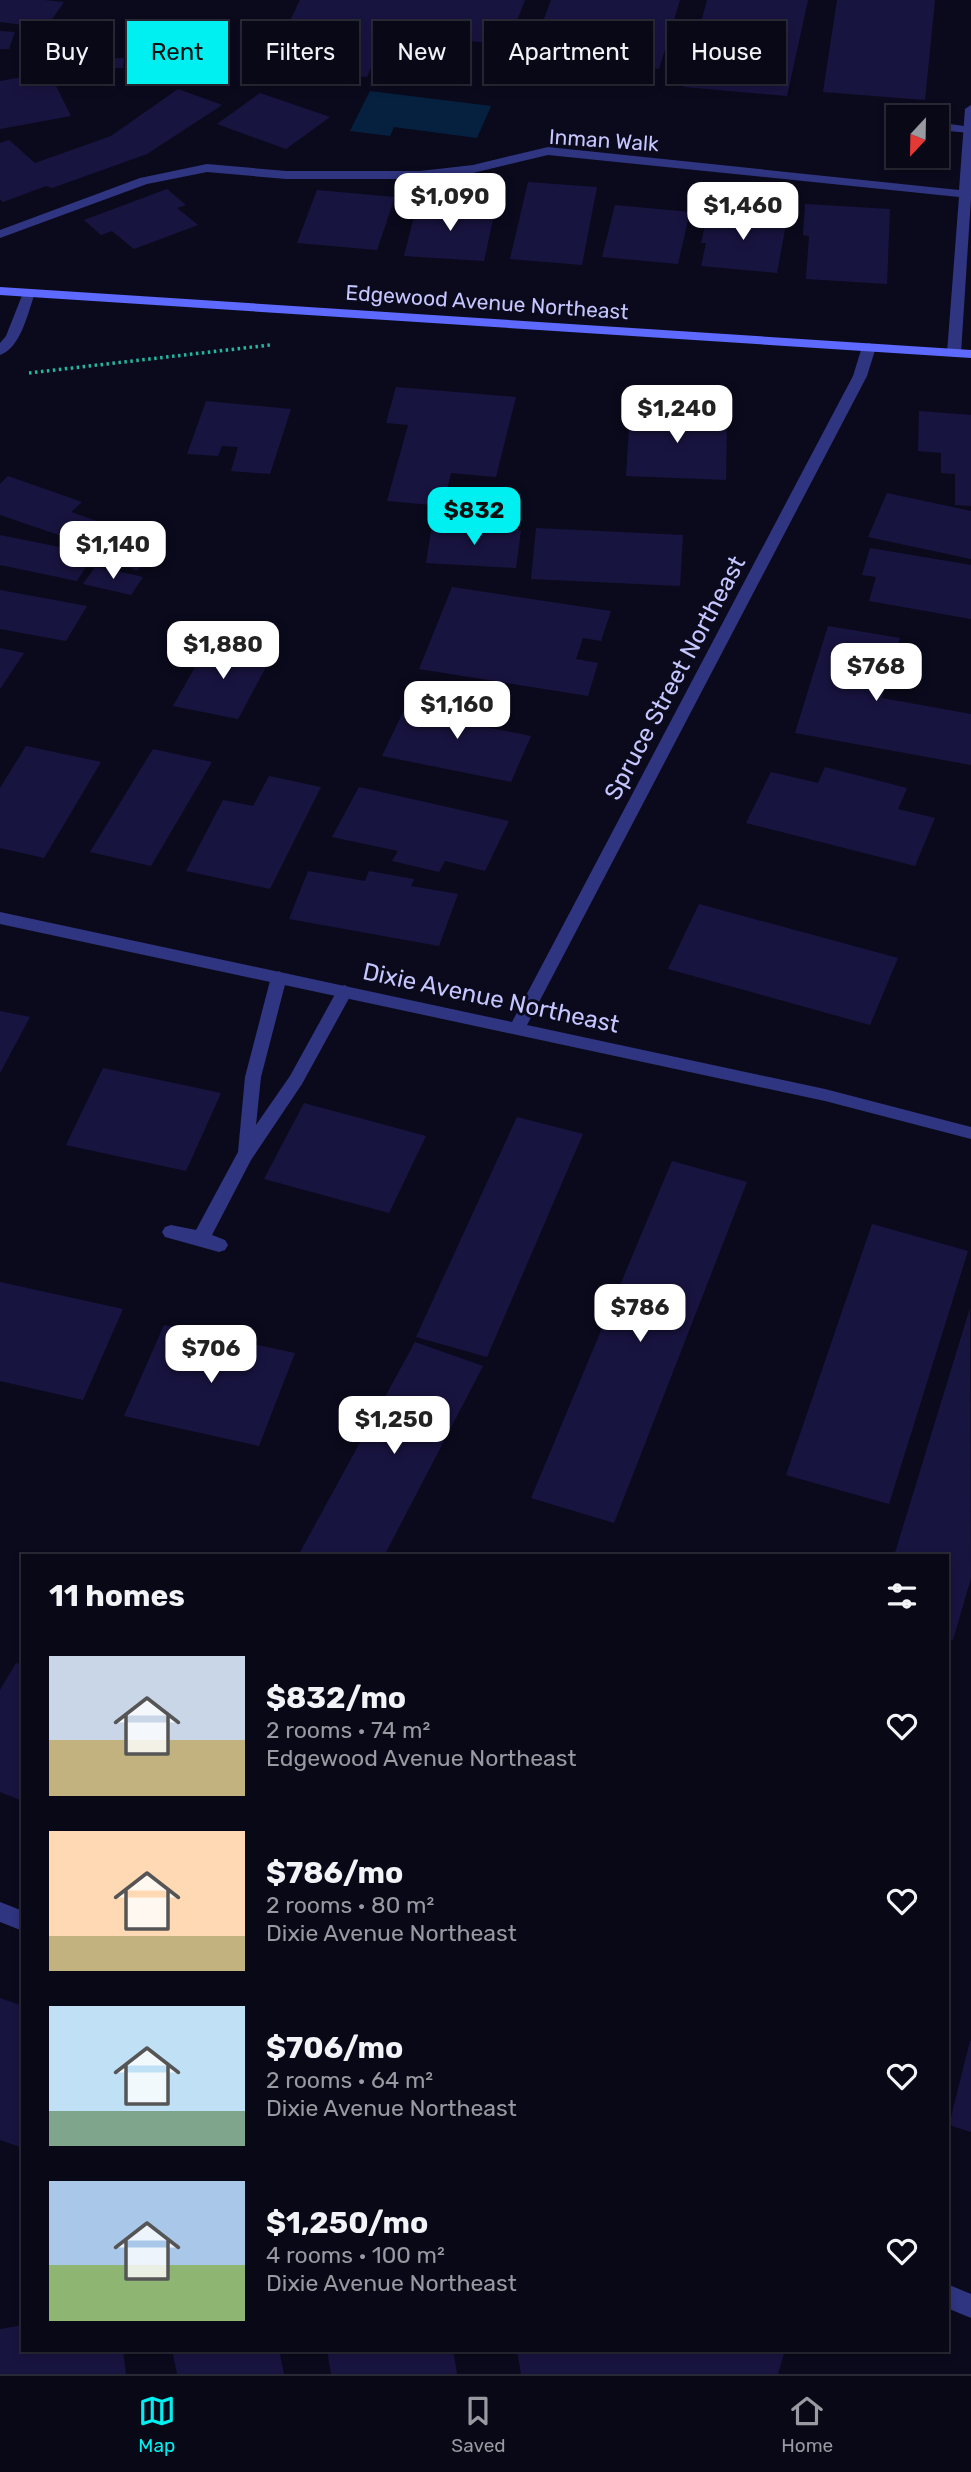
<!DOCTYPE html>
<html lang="en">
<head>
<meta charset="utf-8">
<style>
  body { margin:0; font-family:Rubik,sans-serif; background:#11111f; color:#f1f3f6; height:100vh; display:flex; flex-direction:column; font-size:26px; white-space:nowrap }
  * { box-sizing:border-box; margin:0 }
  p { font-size:23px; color:#989aa1 }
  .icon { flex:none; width:38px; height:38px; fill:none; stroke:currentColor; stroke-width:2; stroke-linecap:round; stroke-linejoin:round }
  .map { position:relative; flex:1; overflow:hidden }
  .panel { position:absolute; left:21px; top:1554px; width:928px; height:798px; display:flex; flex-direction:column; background:#080816; border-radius:0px; box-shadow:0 4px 10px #0003,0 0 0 2px #292935 }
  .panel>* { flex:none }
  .banner { position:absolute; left:21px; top:21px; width:929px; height:63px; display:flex; gap:14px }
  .needle { width:46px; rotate:202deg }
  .tools { position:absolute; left:886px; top:105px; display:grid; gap:14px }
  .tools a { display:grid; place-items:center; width:63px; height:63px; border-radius:0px; background:#080816; box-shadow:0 4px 10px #0003,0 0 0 2px #292935; font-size:35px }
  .price { position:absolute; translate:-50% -60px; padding:0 16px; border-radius:14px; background:#fff; color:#222; font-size:23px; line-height:46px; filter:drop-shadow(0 2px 4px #0008) }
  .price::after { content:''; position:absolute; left:50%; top:42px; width:21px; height:16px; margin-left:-10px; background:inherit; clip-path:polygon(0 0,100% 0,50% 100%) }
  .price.active { background:#00f0f1; color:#111 }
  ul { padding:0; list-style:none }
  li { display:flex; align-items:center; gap:21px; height:175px; padding:0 28px }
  li span { display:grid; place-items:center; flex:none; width:196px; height:140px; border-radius:0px; color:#555 }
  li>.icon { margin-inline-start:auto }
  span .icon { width:84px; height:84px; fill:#fffc; stroke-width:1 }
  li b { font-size:30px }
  h2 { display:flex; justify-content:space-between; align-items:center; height:84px; padding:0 28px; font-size:30px }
  .pill { padding:0 24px; border-radius:0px; background:#080816; box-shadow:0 4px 10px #0003,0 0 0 2px #292935; font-size:24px; line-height:63px }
  .pill.active { background:#00f0f1; color:#111 }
  .tabs { display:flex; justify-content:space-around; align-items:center; height:98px; border-top:2px solid #292935; background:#080816; font-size:19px; color:#989aa1 }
  .tabs a { display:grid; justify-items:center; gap:4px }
  .tabs .active { color:#00f0f1 }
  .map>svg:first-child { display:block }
  .water { fill:#06213f }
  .building { fill:#181440 }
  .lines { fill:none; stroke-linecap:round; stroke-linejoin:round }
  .path { stroke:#22b79f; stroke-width:3.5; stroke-dasharray:2.5 3.5; stroke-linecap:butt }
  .service { fill:#303581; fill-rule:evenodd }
  .minor { fill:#303581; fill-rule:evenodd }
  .tertiary { fill:#303581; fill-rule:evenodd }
  .secondary { fill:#5d69ff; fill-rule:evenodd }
  .labels { text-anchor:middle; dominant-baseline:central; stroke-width:6; stroke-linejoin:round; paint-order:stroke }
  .far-street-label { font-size:21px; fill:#c6c6ff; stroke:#0b0a1d }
  .street-label { font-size:24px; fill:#c6c6ff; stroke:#0b0a1d }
</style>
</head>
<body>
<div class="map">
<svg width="971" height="2374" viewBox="0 0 971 2374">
  <rect width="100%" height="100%" fill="#0b0a1d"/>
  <polygon class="water" points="370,91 491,106 477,138 394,127 390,136 350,131"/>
  <g class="building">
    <polygon points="0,0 44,0 64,2 46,28 0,22"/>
    <polygon points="300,0 525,0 511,36 537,38 551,0 680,0 659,69 533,56 535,48 432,37 419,68 373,63 367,77 267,67"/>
    <polygon points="707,0 808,0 787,96 684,87"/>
    <polygon points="837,0 935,0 925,100 823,92"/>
    <polygon points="0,31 15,32 9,49 0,49"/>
    <polygon points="59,32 105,40 96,52 49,44"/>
    <polygon points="124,58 123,68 89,69 89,59"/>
    <polygon points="49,72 71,116 0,129 0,81"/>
    <polygon points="178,89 222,105 147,154 52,188 46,186 3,202 0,199 0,143 9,140 35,163 111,136"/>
    <polygon points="260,93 330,117 286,149 217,124"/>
    <polygon points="528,182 597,187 582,265 510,259"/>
    <polygon points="167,189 186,205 177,208 198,225 134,249 112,231 101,235 84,220"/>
    <polygon points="317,190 395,197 377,250 297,243"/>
    <polygon points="805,204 890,209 887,284 806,279 809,236 803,235"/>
    <polygon points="417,205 495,210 484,261 404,256"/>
    <polygon points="615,205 690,212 678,264 602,257"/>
    <polygon points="708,212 787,219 777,273 701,266 706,243 701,243"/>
    <polygon points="396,387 516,397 496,477 451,473 443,506 387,501 408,425 386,423"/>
    <polygon points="206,401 291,409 270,474 231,471 238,447 222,446 218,456 187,454"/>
    <polygon points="630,410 727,414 726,480 626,476"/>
    <polygon points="919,411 971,415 971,506 955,505 955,474 941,473 941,453 918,451"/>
    <polygon points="8,476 82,502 71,512 111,526 91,546 0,515 0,484"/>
    <polygon points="887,493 971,511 971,559 868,537"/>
    <polygon points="432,525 521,530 516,568 426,563"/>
    <polygon points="536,528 683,535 680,586 531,579"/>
    <polygon points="0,535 94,554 77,581 0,565"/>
    <polygon points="124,541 155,558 136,571 106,553"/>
    <polygon points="870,548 971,565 971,619 869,601 876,577 862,575"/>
    <polygon points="95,567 112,570 143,577 131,595 83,584"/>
    <polygon points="452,587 611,611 601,641 583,638 576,659 598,663 588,696 419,669"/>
    <polygon points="0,590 87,606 66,641 0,629"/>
    <polygon points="828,626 900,638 882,698 971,714 971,765 795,733"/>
    <polygon points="208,644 272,656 238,719 173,706"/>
    <polygon points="0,648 24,653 0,689"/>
    <polygon points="443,695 486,703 476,725 531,736 511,782 382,756 404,710 433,716"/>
    <polygon points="26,746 101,762 44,858 0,848 0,788"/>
    <polygon points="153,749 212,762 151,866 90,852"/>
    <polygon points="825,767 907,788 898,809 935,818 915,866 746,823 771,772 818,783"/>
    <polygon points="269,776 321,787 270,889 186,871 223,800 253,806"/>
    <polygon points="359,787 509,821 485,871 445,861 439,872 392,861 398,851 332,837"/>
    <polygon points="308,871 365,881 369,871 414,879 411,886 458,894 439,946 289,919"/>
    <polygon points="699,904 898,958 870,1025 668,969"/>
    <polygon points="0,1011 30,1017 0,1073"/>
    <polygon points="103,1068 221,1093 186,1171 66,1145"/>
    <polygon points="304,1103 426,1136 389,1213 264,1179"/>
    <polygon points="517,1117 583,1134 487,1357 416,1337"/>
    <polygon points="672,1161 747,1182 614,1523 531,1498"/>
    <polygon points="872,1224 968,1251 889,1504 786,1475"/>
    <polygon points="0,1282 123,1309 83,1400 0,1381"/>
    <polygon points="970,1308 971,1578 953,1640 947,1638 947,1556 894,1556"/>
    <polygon points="164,1325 295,1353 259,1446 124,1416"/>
    <polygon points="415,1342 483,1366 384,1556 298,1556"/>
    <polygon points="16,1663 23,1665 23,1801 0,1792 0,1690"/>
    <polygon points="0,1998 23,2006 23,2148 0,2140"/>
    <polygon points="970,2041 971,2041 971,2132 949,2125"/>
    <polygon points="23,2325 23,2350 123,2350 126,2374 0,2374 0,2329"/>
    <polygon points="172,2350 279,2350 284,2374 177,2374"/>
    <polygon points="327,2350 453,2350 457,2374 331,2374"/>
    <polygon points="517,2350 785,2350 778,2374 521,2374"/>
  </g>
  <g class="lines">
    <polyline class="path" points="29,373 270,345"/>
    <g class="service">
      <polygon points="898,119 898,127 889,123 891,120"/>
      <polygon points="936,122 971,127 971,133 936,130"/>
      <polygon points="279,971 287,977 261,1077 256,1125 290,1076 339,987 345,985 353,991 302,1084 251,1160 212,1235 225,1240 228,1245 225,1250 219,1252 165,1237 162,1232 165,1227 171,1225 196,1230 238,1152 245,1077 271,977"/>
    </g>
    <g class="minor">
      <polygon points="971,105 971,198 961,353 954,357 947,353 959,197 548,155 473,173 420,179 286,179 207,172 147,184 0,238 0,230 140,178 207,164 286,171 420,171 473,165 548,147 959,190 965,109"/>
      <polygon points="869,343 876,347 867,376 527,1025 825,1089 971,1127 971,1139 825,1101 0,924 0,912 512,1022 853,376 862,347"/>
      <polygon points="0,1902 23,1911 23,1931 0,1922"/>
      <polygon points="947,2284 971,2294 971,2318 947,2308"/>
    </g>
    <path class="tertiary" d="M 29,289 L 35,293 C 28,312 21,348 0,355 L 0,343 L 6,336 L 23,293 Z"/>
    <polygon class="secondary" points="0,287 971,350 971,358 0,295"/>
  </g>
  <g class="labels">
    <g class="far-street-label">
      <text transform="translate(604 140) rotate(4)">Inman Walk</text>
      <text transform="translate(487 302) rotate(4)">Edgewood Avenue Northeast</text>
    </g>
    <g class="street-label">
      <text transform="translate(675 678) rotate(-62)">Spruce Street Northeast</text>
      <text transform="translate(491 998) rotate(12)">Dixie Avenue Northeast</text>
    </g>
  </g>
</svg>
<div class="tools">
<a><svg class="needle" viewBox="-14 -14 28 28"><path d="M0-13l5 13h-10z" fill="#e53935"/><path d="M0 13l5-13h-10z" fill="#989aa1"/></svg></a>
</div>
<b class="price" style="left:450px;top:233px">$1,090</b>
<b class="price" style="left:743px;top:242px">$1,460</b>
<b class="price" style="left:677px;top:445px">$1,240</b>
<b class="price active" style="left:474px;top:547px">$832</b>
<b class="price" style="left:113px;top:581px">$1,140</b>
<b class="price" style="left:223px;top:681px">$1,880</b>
<b class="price" style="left:876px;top:703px">$768</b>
<b class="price" style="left:457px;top:741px">$1,160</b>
<b class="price" style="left:640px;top:1344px">$786</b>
<b class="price" style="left:211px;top:1385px">$706</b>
<b class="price" style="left:394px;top:1456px">$1,250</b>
<div class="banner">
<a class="pill">Buy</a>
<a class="pill active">Rent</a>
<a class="pill">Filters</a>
<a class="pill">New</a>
<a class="pill">Apartment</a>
<a class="pill">House</a>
</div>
<section class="panel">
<h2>11 homes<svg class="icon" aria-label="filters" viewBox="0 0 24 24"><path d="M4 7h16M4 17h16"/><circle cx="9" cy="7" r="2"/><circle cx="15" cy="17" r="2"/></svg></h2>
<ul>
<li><span style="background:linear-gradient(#c9d6e8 60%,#c2b280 0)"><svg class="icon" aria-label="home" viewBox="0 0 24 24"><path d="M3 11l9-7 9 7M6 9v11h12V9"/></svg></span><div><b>$832/mo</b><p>2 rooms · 74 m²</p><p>Edgewood Avenue Northeast</p></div><svg class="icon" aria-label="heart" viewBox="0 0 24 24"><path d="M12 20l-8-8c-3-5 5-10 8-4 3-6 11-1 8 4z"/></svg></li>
<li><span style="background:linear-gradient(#ffd9b3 75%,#c2b280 0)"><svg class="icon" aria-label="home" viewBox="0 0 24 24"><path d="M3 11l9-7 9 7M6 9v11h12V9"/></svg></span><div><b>$786/mo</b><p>2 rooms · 80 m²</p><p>Dixie Avenue Northeast</p></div><svg class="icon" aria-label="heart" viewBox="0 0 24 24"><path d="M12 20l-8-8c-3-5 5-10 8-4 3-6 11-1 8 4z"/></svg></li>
<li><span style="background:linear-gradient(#bfe0f5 75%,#7fa58c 0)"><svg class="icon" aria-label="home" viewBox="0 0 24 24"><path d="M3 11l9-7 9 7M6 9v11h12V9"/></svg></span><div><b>$706/mo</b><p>2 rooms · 64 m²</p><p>Dixie Avenue Northeast</p></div><svg class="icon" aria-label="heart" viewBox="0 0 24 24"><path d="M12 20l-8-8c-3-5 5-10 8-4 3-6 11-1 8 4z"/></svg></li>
<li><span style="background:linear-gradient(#a9c7e8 60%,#8fb573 0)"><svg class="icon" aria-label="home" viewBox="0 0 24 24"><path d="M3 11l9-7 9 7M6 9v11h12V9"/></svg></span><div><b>$1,250/mo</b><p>4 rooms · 100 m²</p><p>Dixie Avenue Northeast</p></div><svg class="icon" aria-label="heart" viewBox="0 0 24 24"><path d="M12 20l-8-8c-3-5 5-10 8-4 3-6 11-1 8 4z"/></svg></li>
</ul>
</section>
</div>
<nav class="tabs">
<a class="active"><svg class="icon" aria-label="map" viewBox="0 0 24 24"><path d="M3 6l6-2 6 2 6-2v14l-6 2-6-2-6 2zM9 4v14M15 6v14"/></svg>Map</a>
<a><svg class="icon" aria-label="saved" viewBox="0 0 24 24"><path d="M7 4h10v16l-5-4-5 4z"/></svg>Saved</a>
<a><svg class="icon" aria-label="home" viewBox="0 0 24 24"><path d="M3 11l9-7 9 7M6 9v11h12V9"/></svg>Home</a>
</nav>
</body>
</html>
